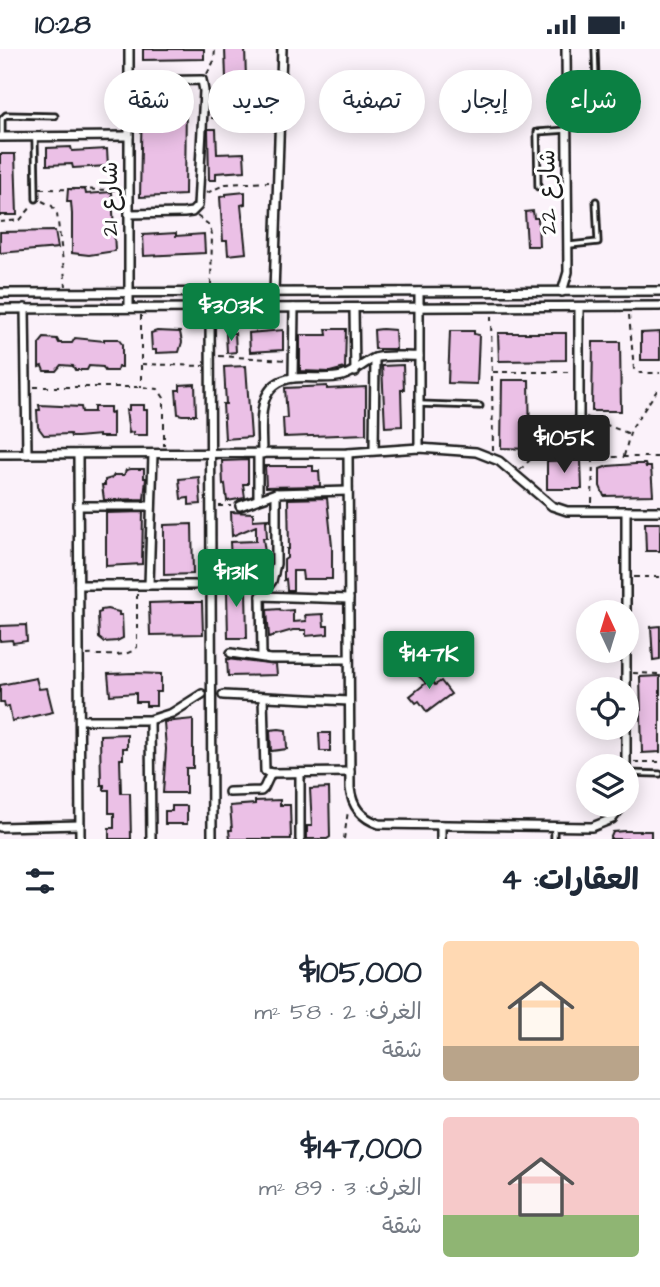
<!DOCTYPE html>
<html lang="ar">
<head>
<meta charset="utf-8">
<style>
  body { margin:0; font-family:"Architects Daughter","Playpen Sans Arabic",sans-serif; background:#f6f6f7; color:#1f2937; direction:rtl; height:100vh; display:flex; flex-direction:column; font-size:26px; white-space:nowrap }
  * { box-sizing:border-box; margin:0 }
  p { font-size:23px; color:#747a83 }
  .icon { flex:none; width:38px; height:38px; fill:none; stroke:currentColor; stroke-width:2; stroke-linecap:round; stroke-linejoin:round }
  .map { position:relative; height:790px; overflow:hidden; direction:ltr }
  .side { display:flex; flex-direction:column; background:#fff; flex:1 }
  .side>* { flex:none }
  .guide { position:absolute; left:21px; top:21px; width:620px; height:63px; direction:rtl; display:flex; gap:14px }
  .needle { width:46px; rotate:356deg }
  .fabs { position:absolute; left:576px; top:551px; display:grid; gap:14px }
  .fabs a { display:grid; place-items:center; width:63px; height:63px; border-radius:50%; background:#fff; box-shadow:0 4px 18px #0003; font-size:35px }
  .price { position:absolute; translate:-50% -60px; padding:0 16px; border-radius:7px; background:#0b8043; color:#fff; font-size:23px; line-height:46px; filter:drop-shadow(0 2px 4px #0008) }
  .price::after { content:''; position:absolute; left:50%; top:42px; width:21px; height:16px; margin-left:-10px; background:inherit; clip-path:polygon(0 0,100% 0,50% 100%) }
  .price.selected { background:#222; color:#fff }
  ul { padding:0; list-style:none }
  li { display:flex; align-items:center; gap:21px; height:175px; padding:0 21px }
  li+li { border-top:2px solid #e0e1e3 }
  li span { display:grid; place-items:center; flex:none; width:196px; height:140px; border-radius:7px; color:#555 }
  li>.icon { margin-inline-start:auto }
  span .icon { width:84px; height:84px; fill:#fffc; stroke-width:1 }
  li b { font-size:30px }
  h2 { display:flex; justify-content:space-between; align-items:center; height:84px; padding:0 21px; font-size:30px }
  .tag { padding:0 24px; border-radius:32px; background:#fff; box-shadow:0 4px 18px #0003; font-size:24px; line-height:63px }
  .tag.selected { background:#0b8043; color:#fff }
  .status { display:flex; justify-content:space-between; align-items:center; height:49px; padding:0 35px; background:#fff; direction:ltr }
  .status svg { height:19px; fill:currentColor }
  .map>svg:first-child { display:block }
  .building { fill:#ebc0e6; stroke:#1c1c1c; stroke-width:2 }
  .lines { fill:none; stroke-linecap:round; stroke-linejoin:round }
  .lane-casing { stroke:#1c1c1c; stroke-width:9 }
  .street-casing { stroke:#1c1c1c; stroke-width:12 }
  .path { stroke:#1c1c1c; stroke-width:2; stroke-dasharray:5 5; stroke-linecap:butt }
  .lane { stroke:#fff; stroke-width:3.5 }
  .street { stroke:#fff; stroke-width:7 }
  .labels { text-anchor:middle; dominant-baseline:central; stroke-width:6; stroke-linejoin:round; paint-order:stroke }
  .street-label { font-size:23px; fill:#1c1c1c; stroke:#fff }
</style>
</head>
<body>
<div class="status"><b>10:28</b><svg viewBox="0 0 49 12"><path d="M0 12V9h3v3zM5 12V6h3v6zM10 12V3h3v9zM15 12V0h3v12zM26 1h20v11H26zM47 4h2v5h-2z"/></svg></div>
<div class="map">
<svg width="660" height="790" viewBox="0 0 660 790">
  <rect width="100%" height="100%" fill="#fbf2fa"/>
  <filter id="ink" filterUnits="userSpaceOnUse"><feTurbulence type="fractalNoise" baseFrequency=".0143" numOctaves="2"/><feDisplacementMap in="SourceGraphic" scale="14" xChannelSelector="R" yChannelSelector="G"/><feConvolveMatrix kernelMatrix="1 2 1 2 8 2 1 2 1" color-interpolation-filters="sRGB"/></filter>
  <g filter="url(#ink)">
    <g class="building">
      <polygon points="143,0 204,0 204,10 143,11"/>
      <polygon points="225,0 245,0 247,58 227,59"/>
      <polygon points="186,50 185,146 140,148 142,51"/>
      <polygon points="208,80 216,80 217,105 244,104 245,122 216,124 216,131 209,131"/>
      <polygon points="71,98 72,102 107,100 108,117 73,119 72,115 47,116 47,99"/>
      <polygon points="0,105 15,105 17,166 0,166"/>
      <polygon points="68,140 85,140 86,145 112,143 115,202 89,206 72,204 72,165 71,153 67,153"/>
      <polygon points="245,143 245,155 241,156 246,204 228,206 227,192 223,192 220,148 226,147 226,145"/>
      <polygon points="533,162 534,169 538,169 539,197 527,197 525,163"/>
      <polygon points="55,182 58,199 0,204 0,183"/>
      <polygon points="176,184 176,187 204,185 205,204 144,207 143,186"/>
      <polygon points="326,280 346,280 345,319 330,323 300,322 300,286 327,286"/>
      <polygon points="382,280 395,281 396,300 375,300 374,281"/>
      <polygon points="283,281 283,301 250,303 249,284"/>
      <polygon points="157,282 180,283 182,293 179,303 156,304 156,301 152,301 151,284"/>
      <polygon points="450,282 474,282 474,285 479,286 477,335 448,334"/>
      <polygon points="660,283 660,311 641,311 641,284"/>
      <polygon points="226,284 235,284 236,303 227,304"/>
      <polygon points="498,284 566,284 566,311 499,312"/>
      <polygon points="44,289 57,290 59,294 72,294 75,289 104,292 104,290 118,290 122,295 122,318 118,318 117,322 105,322 103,318 89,317 87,321 75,321 73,317 61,316 56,322 44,322 42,317 39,318 39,295"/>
      <polygon points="593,293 620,293 621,362 592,362"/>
      <polygon points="403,316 404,341 401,341 402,377 385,378 382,317"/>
      <polygon points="246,317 251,388 225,390 223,355 226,355 224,318"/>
      <polygon points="502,331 529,331 530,400 501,399"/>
      <polygon points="195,335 196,366 182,366 178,365 176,341 180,341 180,336"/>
      <polygon points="327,337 327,340 366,338 366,385 284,388 283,369 287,369 285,339"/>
      <polygon points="39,356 81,358 82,363 94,363 94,358 110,358 110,364 113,363 113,388 99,388 99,386 77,388 71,388 70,385 44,386 38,378 37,361 40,361"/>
      <polygon points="129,356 144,356 144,361 147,361 147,386 133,386 133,383 129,384 126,361 129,361"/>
      <polygon points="248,411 248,435 243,435 245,449 227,452 225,435 223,436 222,412"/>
      <polygon points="581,411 582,440 547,440 547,412"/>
      <polygon points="635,415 645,415 646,418 651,418 653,446 604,447 600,437 600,420 608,417"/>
      <polygon points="265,417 313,417 313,422 319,422 320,437 266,438"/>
      <polygon points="131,420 144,420 144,429 146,429 144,450 104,451 102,436 105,436 105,431 112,429 114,426 124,426 126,421"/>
      <polygon points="199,428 201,455 189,456 189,449 181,450 179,430"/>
      <polygon points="327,449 332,497 332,530 303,530 302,522 293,522 293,541 287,541 286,530 284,531 284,511 287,509 287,500 289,500 288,450"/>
      <polygon points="143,463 142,515 106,517 106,464"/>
      <polygon points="231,463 253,464 253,471 269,470 266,472 267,489 263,489 266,511 242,513 242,511 231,511 230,493 256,492 256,477 232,487"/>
      <polygon points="645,474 660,474 660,502 646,502"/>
      <polygon points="192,475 193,525 164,526 164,476"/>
      <polygon points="240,530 240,542 246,541 247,589 228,589 227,542 224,542 223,531"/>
      <polygon points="180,553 202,553 203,585 150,586 149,554"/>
      <polygon points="107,560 119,563 119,566 122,566 123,589 117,592 104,593 99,589 98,564 101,563 101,561"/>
      <polygon points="280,560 281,562 293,561 293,573 306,572 305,566 323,565 324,577 328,577 328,585 306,587 306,581 293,581 269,588 267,561"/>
      <polygon points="26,576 27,592 13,594 12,591 0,592 0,577"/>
      <polygon points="660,577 660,610 653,611 651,578"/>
      <polygon points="227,610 276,616 277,626 228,627"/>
      <polygon points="418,614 429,624 427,626 435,636 441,632 451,645 427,663 419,652 416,654 410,647 426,634 412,621"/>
      <polygon points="134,624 161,625 161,643 156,643 156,657 146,657 146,653 136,653 136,644 110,646 108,625"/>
      <polygon points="660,627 660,703 642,704 640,628"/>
      <polygon points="36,629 39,640 47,639 53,663 12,672 9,657 5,658 4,653 0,653 0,636"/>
      <polygon points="193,670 193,719 186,719 186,744 163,744 166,700 164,673"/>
      <polygon points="279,680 286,681 287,700 271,702 270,681"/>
      <polygon points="319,684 330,684 330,702 320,702"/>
      <polygon points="127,685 127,699 123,699 123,710 120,710 121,744 130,744 131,790 109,790 109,779 114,779 114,764 109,764 109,741 104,741 104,736 101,736 100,686"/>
      <polygon points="329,739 330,788 327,790 307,790 307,777 312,777 310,740"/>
      <polygon points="280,751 280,756 290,756 291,790 230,790 229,781 232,781 230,757 255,755 255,752"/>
      <polygon points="172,757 187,757 187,775 165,775 165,762 172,762"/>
      <polygon points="625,782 651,782 651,790 610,790 613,783"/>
    </g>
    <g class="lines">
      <g class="lane-casing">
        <g id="lane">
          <polyline points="568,34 596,32 595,0"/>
          <polyline points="2,86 2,70 6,66 55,67"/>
          <polyline points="35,90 36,150"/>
          <polyline points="538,138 537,83 567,81"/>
          <polyline points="570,196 598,193 596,152"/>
          <polyline points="419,355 480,357"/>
          <polyline points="626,724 660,725"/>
          <polyline points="554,778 554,790"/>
        </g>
      </g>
      <g class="street-casing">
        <g id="street">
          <polyline points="129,0 129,258"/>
          <polyline points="129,32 202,31 204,42 198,157 192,163 184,164 129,165"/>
          <polyline points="0,88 129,87"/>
          <polyline points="562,243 568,223 566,0"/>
          <polyline points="0,244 660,242"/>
          <polyline points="274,244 282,0"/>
          <polyline points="25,259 27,405"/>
          <polyline points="210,259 212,790"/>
          <polyline points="0,260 660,257"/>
          <polyline points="354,260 355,323"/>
          <polyline points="293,329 294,259"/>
          <polyline points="579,370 579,258"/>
          <polyline points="419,399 419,243"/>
          <polyline points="374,401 375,309"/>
          <path d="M 348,404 L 350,739 C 352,758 361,769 379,775 L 592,778 L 612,770 L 623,756"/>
          <polyline points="0,405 348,404 419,399 476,403 499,412 552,457 567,462 660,462"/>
          <polyline points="78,405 80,790"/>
          <polyline points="258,405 258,450"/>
          <path d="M 262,405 C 262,376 254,334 293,329 C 309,327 327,331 342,327 C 356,323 364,313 375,309 C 385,305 408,308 419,307"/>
          <polyline points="78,457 151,457"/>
          <polyline points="240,457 276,444 348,442"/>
          <polyline points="626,462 626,564"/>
          <polyline points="227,524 274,524"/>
          <polyline points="79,536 195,536"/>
          <polyline points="149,536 153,405"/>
          <polyline points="261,547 349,550"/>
          <polyline points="626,602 626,640"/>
          <polyline points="231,604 270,610 349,610"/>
          <polyline points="262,607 261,547 272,532 276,515 276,444"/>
          <polyline points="223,646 349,652"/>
          <polyline points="263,648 265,722 271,724 350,723"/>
          <polyline points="80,671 150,671 172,664 202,645"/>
          <polyline points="150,671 151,790"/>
          <polyline points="626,679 626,718"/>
          <polyline points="229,743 261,742 264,739 271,724"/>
          <polyline points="441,776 441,790"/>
          <polyline points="0,778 80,776"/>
          <polyline points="300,790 300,724"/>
        </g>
      </g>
      <g class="path">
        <polyline points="207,25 214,12 215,0"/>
        <polyline points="211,69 271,71"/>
        <polyline points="40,140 122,141"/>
        <polyline points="207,144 226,135 269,133"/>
        <polyline points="42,152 52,157 57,165 66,237"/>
        <polyline points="197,167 208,175 212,185 211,236"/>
        <polyline points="0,173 20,171 33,156"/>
        <polyline points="141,266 141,338"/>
        <polyline points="629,266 634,320 640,324 660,324"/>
        <polyline points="491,267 493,401"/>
        <polyline points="219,307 286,311"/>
        <polyline points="142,315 203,317"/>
        <polyline points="493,323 571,323"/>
        <polyline points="34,338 141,338 158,340 164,349 164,397"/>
        <polyline points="586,368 630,385"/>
        <polyline points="579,378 581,405 584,408 660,408"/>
        <polyline points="624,407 631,380 660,337"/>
        <polyline points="520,421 564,376 573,374"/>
        <polyline points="592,454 593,408"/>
        <polyline points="219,457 231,457"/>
        <polyline points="634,528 660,528"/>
        <path d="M 87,606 C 102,605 127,610 137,598 L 137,544"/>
        <polyline points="633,624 660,625"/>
        <polyline points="634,713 660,713"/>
        <polyline points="344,790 348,762"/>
      </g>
      <use href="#lane" class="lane"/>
      <use href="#street" class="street"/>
    </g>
  </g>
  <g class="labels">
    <g class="street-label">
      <text transform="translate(548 143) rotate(-91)">شارع 22</text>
      <text transform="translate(110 150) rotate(-90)">شارع 21</text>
    </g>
  </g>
</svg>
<div class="fabs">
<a><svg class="needle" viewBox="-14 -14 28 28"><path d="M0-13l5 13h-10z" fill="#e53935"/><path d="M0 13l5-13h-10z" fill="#747a83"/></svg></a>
<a><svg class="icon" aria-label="locate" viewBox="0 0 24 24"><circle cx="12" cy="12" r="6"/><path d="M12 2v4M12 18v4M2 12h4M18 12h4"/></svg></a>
<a><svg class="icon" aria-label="layers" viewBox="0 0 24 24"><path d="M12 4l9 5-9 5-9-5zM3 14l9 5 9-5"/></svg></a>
</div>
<b class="price" style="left:231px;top:294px">$303K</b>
<b class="price selected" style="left:564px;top:426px">$105K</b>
<b class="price" style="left:236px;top:560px">$131K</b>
<b class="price" style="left:429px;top:642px">$147K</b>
<div class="guide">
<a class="tag selected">شراء</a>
<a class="tag">إيجار</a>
<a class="tag">تصفية</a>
<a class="tag">جديد</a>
<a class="tag">شقة</a>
</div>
</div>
<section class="side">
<h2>العقارات: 4<svg class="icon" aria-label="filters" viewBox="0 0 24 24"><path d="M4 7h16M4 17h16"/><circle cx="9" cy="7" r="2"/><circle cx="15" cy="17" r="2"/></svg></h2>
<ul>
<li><span style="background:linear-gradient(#ffd9b3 75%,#b9a48a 0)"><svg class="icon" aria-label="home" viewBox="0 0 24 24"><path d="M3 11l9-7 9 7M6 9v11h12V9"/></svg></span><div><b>$105,000</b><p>الغرف: 2 · 58 m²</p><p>شقة</p></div></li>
<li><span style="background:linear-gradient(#f6c9c9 70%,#8fb573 0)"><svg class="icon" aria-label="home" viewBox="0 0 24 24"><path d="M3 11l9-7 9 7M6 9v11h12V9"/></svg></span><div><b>$147,000</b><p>الغرف: 3 · 89 m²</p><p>شقة</p></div></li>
</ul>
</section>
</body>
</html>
